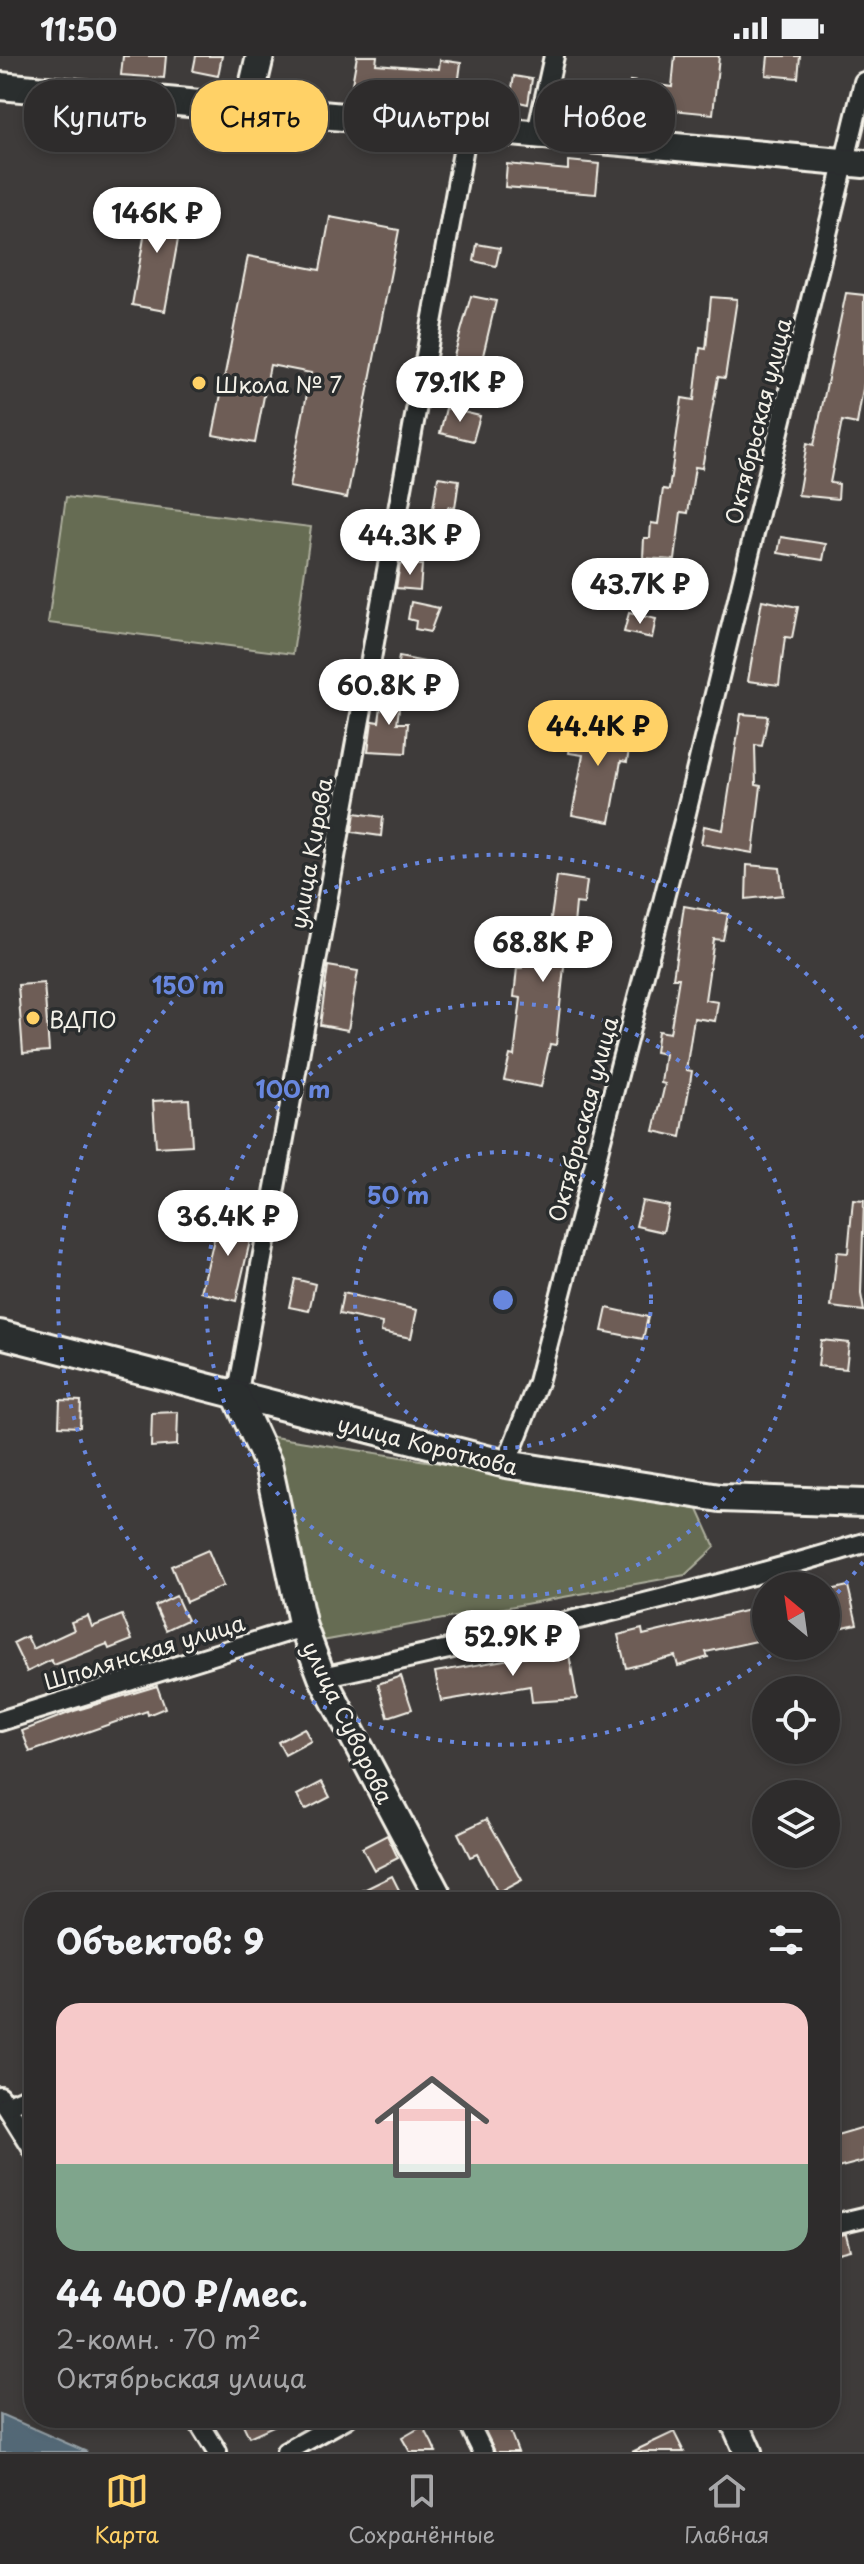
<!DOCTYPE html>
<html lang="ru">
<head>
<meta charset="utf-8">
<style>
  body { margin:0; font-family:"Playpen Sans",sans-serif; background:#363434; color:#f1f3f6; height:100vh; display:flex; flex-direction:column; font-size:30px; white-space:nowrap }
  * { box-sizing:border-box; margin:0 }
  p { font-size:26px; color:#a7a7a9 }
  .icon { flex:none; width:44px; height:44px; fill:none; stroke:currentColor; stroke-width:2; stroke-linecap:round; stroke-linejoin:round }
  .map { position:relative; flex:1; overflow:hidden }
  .drawer { position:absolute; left:24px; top:1836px; width:816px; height:536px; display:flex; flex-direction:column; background:#2e2c2c; border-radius:32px; box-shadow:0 4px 12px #0003,0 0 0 2px #494848 }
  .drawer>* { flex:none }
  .hud { position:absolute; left:24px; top:24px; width:816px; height:72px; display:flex; gap:16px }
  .needle { width:52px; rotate:331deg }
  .controls { position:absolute; left:752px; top:1516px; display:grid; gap:16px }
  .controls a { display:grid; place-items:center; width:88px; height:88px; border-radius:50%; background:#2e2c2c; box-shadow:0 4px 12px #0003,0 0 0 2px #494848; font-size:40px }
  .price { position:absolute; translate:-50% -68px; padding:0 18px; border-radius:28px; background:#fff; color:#222; font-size:26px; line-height:52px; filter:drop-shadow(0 2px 4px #0008) }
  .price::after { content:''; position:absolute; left:50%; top:48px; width:24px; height:18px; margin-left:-12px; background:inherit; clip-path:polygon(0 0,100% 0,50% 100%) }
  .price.selected { background:#ffd166; color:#111 }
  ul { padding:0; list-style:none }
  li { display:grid; align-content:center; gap:16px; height:424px; padding:0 32px }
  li+li { border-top:2px solid #494848 }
  li span { display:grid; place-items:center; height:248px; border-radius:24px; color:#555 }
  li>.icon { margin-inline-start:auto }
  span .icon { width:144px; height:144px; fill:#fffc; stroke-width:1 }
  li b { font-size:34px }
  h2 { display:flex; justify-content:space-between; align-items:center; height:96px; padding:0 32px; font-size:34px }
  .pill { padding:0 28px; border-radius:32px; background:#2e2c2c; box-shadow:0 4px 12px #0003,0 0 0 2px #494848; font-size:28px; line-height:72px }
  .pill.selected { background:#ffd166; color:#111 }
  .status { display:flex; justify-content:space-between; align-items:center; height:56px; padding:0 40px; background:#2e2c2c; direction:ltr }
  .status svg { height:22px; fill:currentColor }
  .tabs { display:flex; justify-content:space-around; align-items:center; height:112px; border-top:2px solid #494848; background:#2e2c2c; font-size:22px; color:#a7a7a9 }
  .tabs a { display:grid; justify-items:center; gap:4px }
  .tabs .selected { color:#ffd166 }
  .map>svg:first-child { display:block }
  .green { fill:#666c52; stroke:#adae9d; stroke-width:2 }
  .water { fill:#526776; stroke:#939ea4; stroke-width:2 }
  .building { fill:#6e5d56; stroke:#f4f1e8; stroke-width:2 }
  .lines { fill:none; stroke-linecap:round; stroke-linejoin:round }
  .street-casing { stroke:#f4f1e8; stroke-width:24 }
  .secondary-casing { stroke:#f4f1e8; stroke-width:32 }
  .street { stroke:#2a2d2e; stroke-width:18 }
  .secondary { stroke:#2a2d2e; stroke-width:26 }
  .ring { fill:none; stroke:#6887de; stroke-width:4; stroke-dasharray:4 8 }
  .poi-dot { fill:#ffd166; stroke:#2a2d2e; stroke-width:3 }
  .labels { text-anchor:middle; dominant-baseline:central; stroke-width:7; stroke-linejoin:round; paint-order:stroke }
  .poi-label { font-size:22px; fill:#f4f1e8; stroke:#2a2d2e; text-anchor:start }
  .street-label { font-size:22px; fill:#f4f1e8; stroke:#2a2d2e }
  .centre { fill:#6887de; stroke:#2a2d2e; stroke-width:4 }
  .ring-label { font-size:24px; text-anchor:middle; font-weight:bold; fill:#6887de; stroke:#2a2d2e; stroke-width:7; stroke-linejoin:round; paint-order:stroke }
</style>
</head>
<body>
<div class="status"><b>11:50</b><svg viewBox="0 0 49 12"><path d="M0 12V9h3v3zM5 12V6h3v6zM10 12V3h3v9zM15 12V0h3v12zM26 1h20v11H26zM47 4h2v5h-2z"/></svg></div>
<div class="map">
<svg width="864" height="2396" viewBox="0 0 864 2396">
  <rect width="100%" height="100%" fill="#3e3b3a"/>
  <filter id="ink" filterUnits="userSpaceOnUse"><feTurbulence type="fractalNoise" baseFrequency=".0125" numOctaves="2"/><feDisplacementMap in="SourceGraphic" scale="16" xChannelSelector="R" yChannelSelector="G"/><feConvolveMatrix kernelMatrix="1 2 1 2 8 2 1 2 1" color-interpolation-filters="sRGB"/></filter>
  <g filter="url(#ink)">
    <g class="green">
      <polygon points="66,441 311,471 293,598 48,567"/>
      <polygon points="261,1379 695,1447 715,1491 685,1519 322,1585"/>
    </g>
    <polygon class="water" points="0,2358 87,2396 0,2396"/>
    <g class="building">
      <polygon points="123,0 166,0 164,22 121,19"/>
      <polygon points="196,0 222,0 218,20 193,15"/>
      <polygon points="357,0 377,0 376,8 439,13 440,4 461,7 457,37 352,28"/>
      <polygon points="675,0 719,0 713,58 652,52 651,58 626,54 630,25 672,31"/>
      <polygon points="768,0 800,0 798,22 766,19"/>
      <polygon points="514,20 532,23 528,48 510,44"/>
      <polygon points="568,105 599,108 596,138 505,131 507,108 568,114"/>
      <polygon points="152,137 176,142 172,165 181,167 165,255 132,249"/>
      <polygon points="330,161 399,174 347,442 289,431 311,317 270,309 255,387 213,379 248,200 320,214"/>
      <polygon points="477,188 500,192 496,210 474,205"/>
      <polygon points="846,237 864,239 864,327 857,368 842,365 830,427 839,428 838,443 798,439 807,387 814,389"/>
      <polygon points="471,240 496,245 480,312 452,307"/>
      <polygon points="711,241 737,243 725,322 718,321 702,412 695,411 688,457 681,456 675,504 643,502 644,482 650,482 651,467 658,468 663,433 669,434 682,342 694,344 700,292 706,293"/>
      <polygon points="446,352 480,360 473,385 440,377"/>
      <polygon points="438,421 459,424 455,452 448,451 440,494 426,492 428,481 421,479 425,458 432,459"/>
      <polygon points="781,481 826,488 823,504 778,497"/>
      <polygon points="400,508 422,509 420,534 396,532"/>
      <polygon points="762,544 798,551 792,582 785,581 779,629 748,625"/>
      <polygon points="411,546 439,552 430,576 415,573 416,565 408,563"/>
      <polygon points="629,557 656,563 652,582 624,576"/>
      <polygon points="399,601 435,608 432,625 396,618"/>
      <polygon points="383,635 401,638 397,667 408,667 406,697 368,695 372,665 379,666"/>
      <polygon points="741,658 768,660 762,690 755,689 756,729 761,730 753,797 701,788 704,770 723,774"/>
      <polygon points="574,666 632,675 627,706 621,705 610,766 572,759 583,699 569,697"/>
      <polygon points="355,757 383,761 381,780 352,776"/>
      <polygon points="747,809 780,812 783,839 746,843"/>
      <polygon points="557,820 587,825 584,848 576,847 571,902 565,901 556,989 550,988 541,1031 504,1024 510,999 514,1000 521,942 514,941 517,912 522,912 526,867 550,869"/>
      <polygon points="684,850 728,858 723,884 714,883 705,944 718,946 715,965 694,962 686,1014 692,1015 681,1081 654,1075 665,1028 661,1027 665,998 655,996 658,975 670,977 679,922 673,922"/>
      <polygon points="328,910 358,915 348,974 320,969"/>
      <polygon points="44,927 49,995 23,997 18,929"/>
      <polygon points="189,1043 192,1089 156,1091 153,1045"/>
      <polygon points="853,1144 864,1145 861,1238 864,1255 831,1251 837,1196 848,1197"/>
      <polygon points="642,1145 669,1150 663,1176 636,1170"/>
      <polygon points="220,1159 254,1168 236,1245 201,1236"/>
      <polygon points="295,1223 315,1228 309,1255 289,1251"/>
      <polygon points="343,1237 417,1254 411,1282 381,1276 382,1267 339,1258"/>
      <polygon points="607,1252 648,1261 643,1283 602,1275"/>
      <polygon points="821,1284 849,1287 846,1313 818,1310"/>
      <polygon points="60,1344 81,1345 80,1371 59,1370"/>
      <polygon points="178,1356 177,1389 151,1391 152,1357"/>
      <polygon points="208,1494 223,1530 186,1546 171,1510"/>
      <polygon points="848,1530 857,1568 834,1573 826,1535"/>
      <polygon points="176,1540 187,1564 166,1574 155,1550"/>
      <polygon points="766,1550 766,1583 706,1596 708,1601 678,1610 675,1600 626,1612 618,1579 642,1573 643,1579"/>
      <polygon points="122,1559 132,1584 109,1593 107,1588 54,1609 51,1604 27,1616 13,1587 27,1580 33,1593 74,1574 71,1566 88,1560 92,1571"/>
      <polygon points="568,1593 577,1643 532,1646 530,1630 441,1645 435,1616"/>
      <polygon points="401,1620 412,1653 388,1661 378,1628"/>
      <polygon points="157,1630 165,1652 148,1659 147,1655 30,1696 22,1675 74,1655"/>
      <polygon points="304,1672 311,1685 285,1699 278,1686"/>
      <polygon points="322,1726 330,1741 305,1754 297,1739"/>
      <polygon points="487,1763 522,1824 498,1837 477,1798 470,1801 458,1777"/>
      <polygon points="387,1779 398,1802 374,1814 362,1792"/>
      <polygon points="392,1820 405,1846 339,1846"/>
      <polygon points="864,2071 864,2105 830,2114 830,2081"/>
      <polygon points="846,2178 850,2194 830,2199 830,2181"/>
      <polygon points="240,2362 291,2362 249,2381"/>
      <polygon points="485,2362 505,2362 518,2396 495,2396 480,2364"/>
      <polygon points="423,2370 432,2387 436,2396 410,2396 402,2382"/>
      <polygon points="674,2376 684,2396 632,2396"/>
    </g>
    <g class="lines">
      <g class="street-casing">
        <g id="street">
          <polyline points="537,77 554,0"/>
          <polyline points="237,1341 467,74"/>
          <polyline points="506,1408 538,1326 685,761 864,26"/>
          <path d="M 322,1621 C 504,1581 686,1541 864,1487"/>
          <polyline points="0,1665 303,1571"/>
          <polyline points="0,2040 34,2095"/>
          <polyline points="6,2050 34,2038"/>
          <polyline points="830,2169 864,2161"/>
          <polyline points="196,2362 217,2396"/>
          <polyline points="466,2362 483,2396"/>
          <polyline points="286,2396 347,2362"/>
        </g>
      </g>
      <g class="secondary-casing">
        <g id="secondary">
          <polyline points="0,30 864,108"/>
          <polyline points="248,51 260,0"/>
          <polyline points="0,1278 506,1408 720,1442 864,1447"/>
          <polyline points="237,1341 268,1408 303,1571 322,1621 441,1846"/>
          <polyline points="733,2362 748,2396"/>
        </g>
      </g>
      <use href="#street" class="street"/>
      <use href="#secondary" class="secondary"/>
    </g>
  </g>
  <g class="ring">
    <circle cx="503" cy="1244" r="148"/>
    <circle cx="503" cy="1244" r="297"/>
    <path d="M863 1506A445 445 0 0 1 828 1547M780 1592A445 445 0 1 1 863 982"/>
  </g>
  <g class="poi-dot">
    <circle cx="199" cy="327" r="8"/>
    <circle cx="33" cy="962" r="8"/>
  </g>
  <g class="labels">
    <g class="poi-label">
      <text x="215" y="327">Школа № 7</text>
      <text x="49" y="962">ВДПО</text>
    </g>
    <g class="street-label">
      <text transform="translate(757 365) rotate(-76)">Октябрьская улица</text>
      <text transform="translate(310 797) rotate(-80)">улица Кирова</text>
      <text transform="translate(582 1063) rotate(-75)">Октябрьская улица</text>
      <text transform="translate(428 1388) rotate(14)">улица Короткова</text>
      <text transform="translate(144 1595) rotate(-17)">Шполянская улица</text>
      <text transform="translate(349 1666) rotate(64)">улица Суворова</text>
    </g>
  </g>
  <circle cx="503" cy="1244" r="12" class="centre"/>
  <g class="ring-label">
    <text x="188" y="938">150 m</text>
    <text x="293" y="1042">100 m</text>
    <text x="398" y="1148">50 m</text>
  </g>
</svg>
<div class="controls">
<a><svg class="needle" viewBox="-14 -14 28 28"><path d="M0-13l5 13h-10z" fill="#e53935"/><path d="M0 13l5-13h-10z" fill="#a7a7a9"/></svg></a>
<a><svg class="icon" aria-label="locate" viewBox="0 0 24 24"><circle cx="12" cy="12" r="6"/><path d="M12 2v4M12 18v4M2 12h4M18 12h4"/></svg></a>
<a><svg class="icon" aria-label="layers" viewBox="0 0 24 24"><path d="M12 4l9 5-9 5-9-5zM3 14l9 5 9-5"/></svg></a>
</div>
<b class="price" style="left:157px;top:199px">146K ₽</b>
<b class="price" style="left:460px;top:368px">79.1K ₽</b>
<b class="price" style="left:410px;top:521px">44.3K ₽</b>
<b class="price" style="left:640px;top:570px">43.7K ₽</b>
<b class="price" style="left:389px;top:671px">60.8K ₽</b>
<b class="price selected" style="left:598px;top:712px">44.4K ₽</b>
<b class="price" style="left:543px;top:928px">68.8K ₽</b>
<b class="price" style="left:228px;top:1202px">36.4K ₽</b>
<b class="price" style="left:513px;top:1622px">52.9K ₽</b>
<div class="hud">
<a class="pill">Купить</a>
<a class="pill selected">Снять</a>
<a class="pill">Фильтры</a>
<a class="pill">Новое</a>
</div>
<section class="drawer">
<h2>Объектов: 9<svg class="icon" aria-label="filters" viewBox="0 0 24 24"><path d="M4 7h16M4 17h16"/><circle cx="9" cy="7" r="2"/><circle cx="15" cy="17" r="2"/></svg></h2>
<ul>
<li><span style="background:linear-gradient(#f6c9c9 65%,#7fa58c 0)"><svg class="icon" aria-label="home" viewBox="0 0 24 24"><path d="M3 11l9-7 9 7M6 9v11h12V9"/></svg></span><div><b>44 400 ₽/мес.</b><p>2-комн. · 70 m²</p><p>Октябрьская улица</p></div></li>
</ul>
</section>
</div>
<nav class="tabs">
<a class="selected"><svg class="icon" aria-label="map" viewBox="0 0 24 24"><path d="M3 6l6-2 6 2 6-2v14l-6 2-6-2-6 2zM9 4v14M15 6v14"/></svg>Карта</a>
<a><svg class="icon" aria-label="saved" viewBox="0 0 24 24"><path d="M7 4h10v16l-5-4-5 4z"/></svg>Сохранённые</a>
<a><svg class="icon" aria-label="home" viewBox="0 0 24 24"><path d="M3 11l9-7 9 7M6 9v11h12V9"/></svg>Главная</a>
</nav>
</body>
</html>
